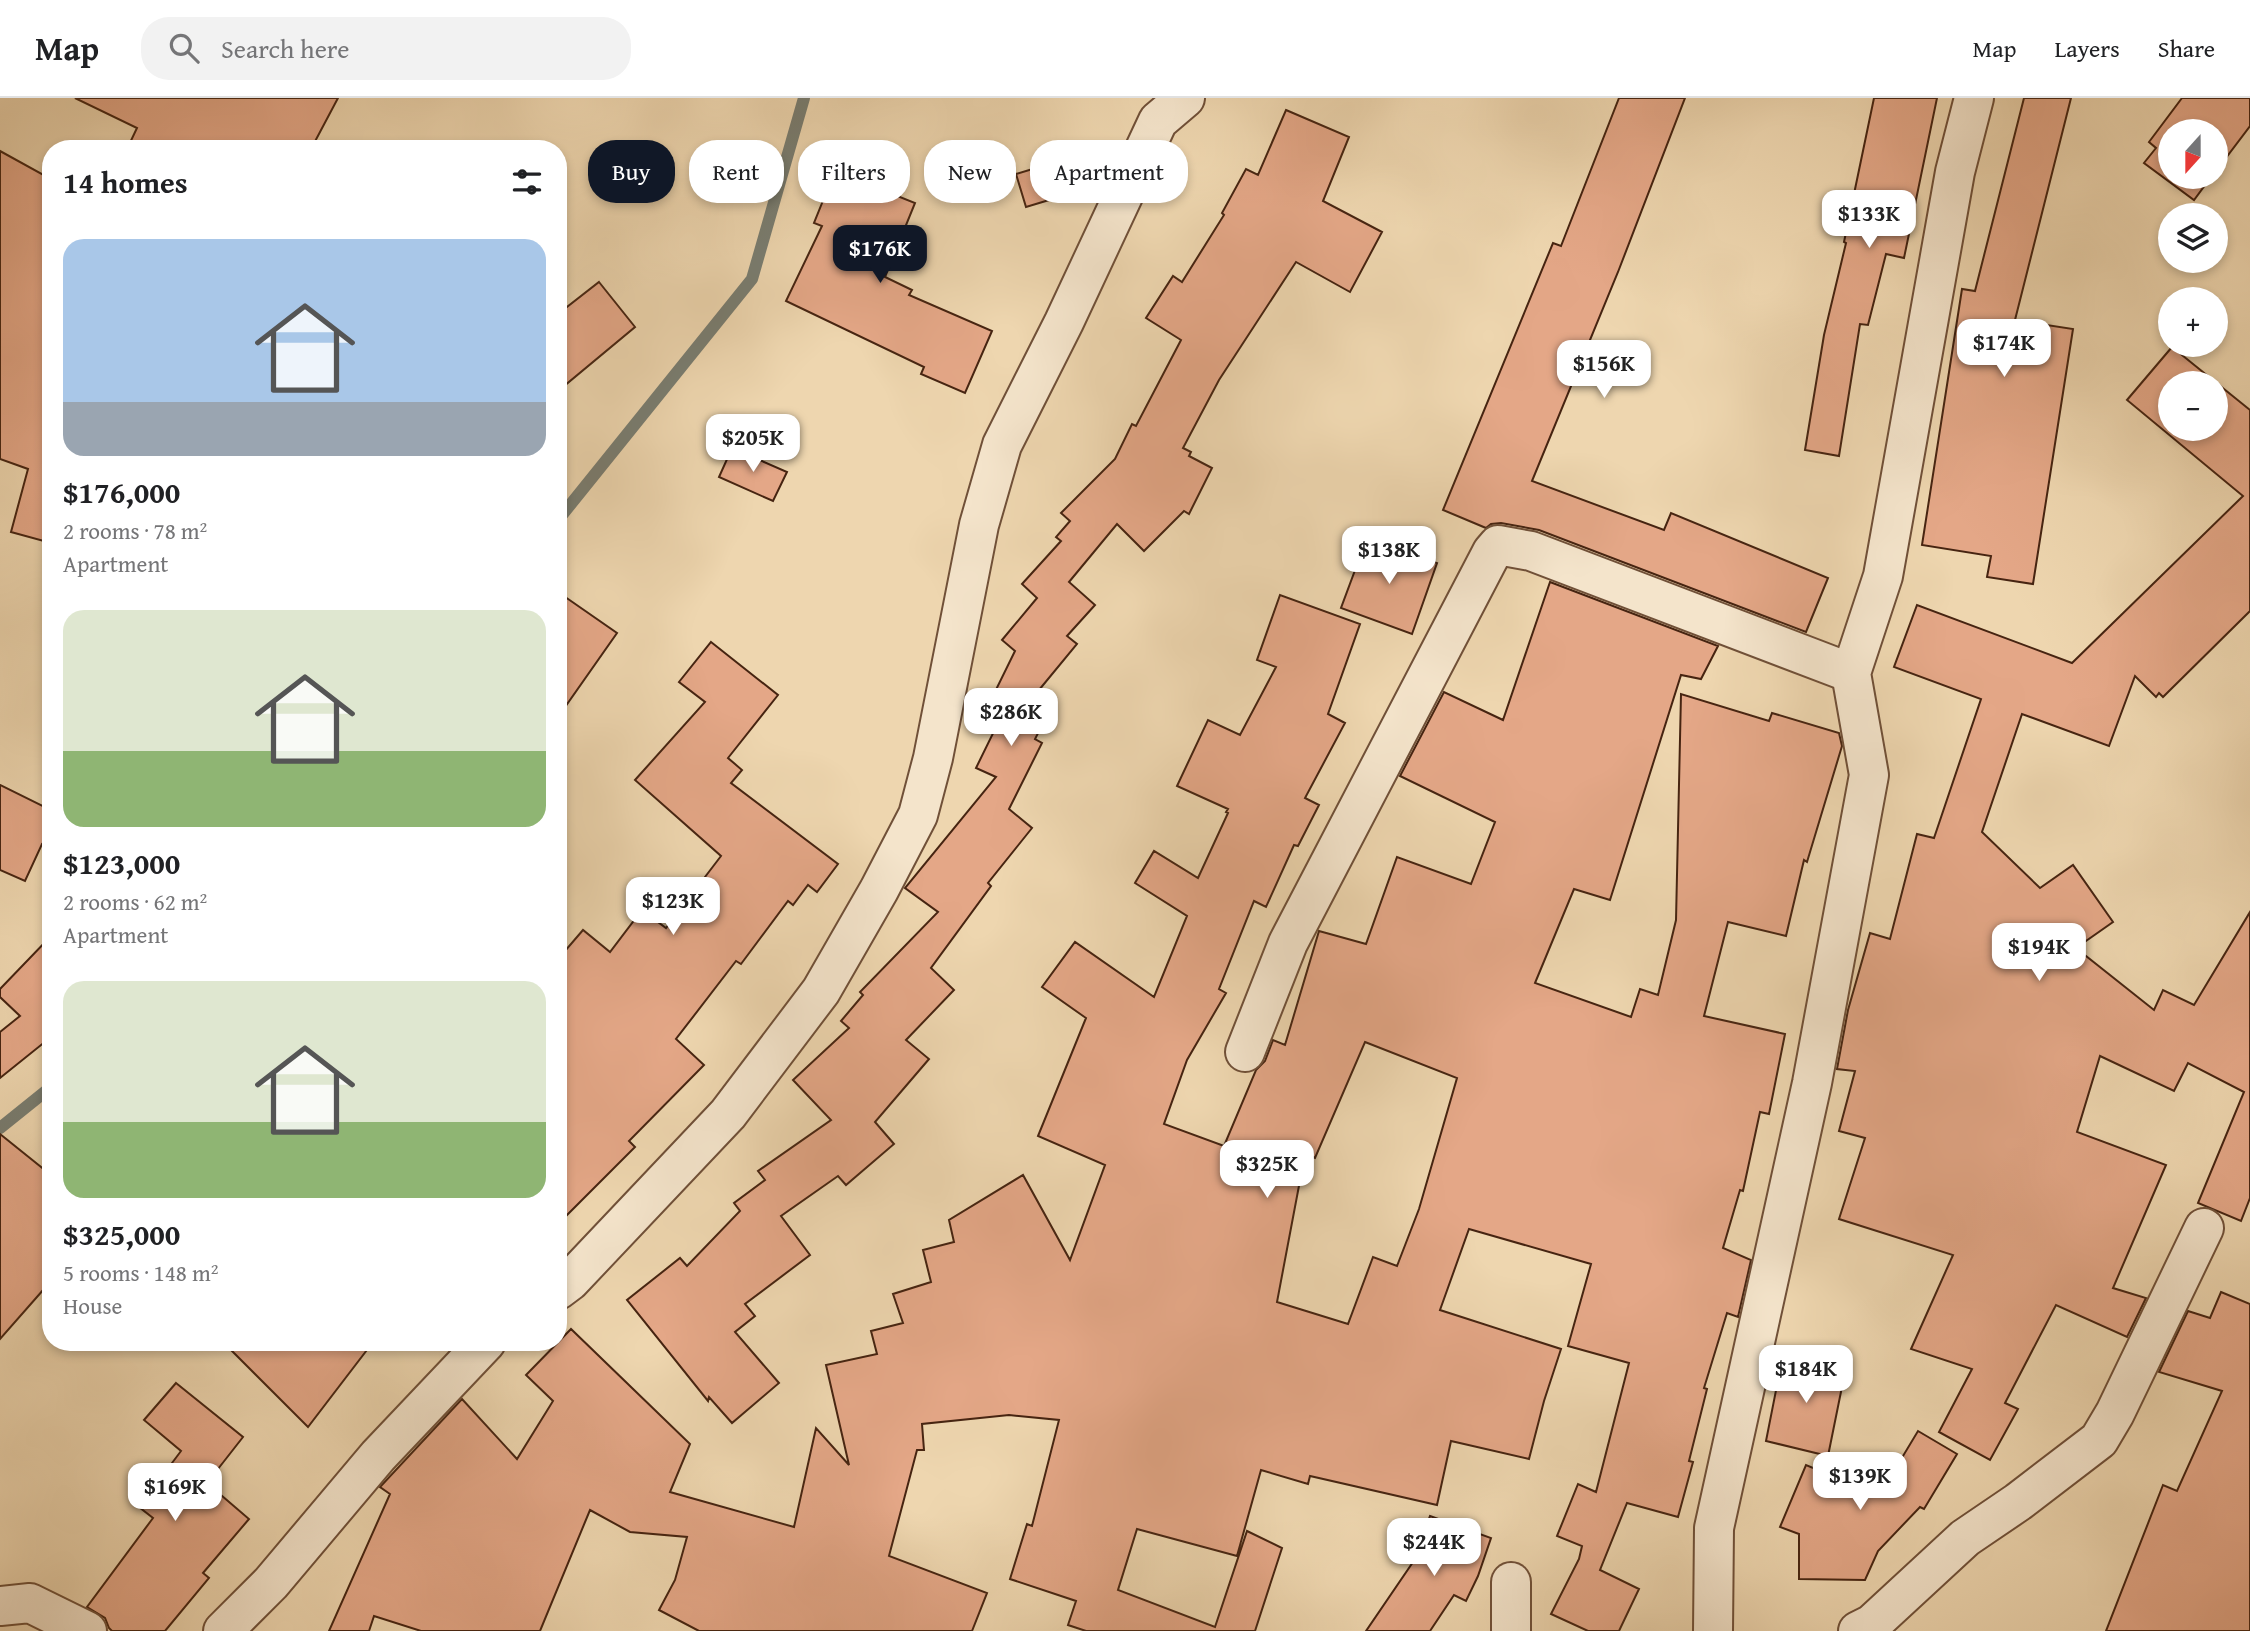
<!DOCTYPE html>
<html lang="en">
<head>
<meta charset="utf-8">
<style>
  body { margin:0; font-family:"Gentium Book Plus",serif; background:#f2f2f2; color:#202124; height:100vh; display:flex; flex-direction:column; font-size:26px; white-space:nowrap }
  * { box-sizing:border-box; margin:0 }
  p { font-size:23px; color:#757577 }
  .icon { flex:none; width:38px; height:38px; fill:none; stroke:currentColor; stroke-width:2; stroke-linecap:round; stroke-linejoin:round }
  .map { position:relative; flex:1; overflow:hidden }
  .side { position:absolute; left:42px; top:42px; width:525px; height:1211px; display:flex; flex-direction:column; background:#fff; border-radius:28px; box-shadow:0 4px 10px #0003 }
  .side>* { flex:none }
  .guide { position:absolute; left:588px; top:42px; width:665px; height:63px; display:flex; gap:14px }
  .needle { width:46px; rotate:201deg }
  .buttons { position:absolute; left:2158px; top:21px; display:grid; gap:14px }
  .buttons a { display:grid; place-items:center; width:70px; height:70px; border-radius:50%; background:#fff; box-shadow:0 4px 10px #0003; font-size:35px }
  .price { position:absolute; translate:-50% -60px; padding:0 16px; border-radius:14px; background:#fff; color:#222; font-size:23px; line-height:46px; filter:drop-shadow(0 2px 4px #0008) }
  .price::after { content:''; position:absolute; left:50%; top:42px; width:21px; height:16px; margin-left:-10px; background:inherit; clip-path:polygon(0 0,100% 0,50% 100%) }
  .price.on { background:#111827; color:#fff }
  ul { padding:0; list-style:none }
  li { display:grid; align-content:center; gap:14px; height:371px; padding:0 21px }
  li span { display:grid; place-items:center; height:217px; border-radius:21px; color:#555 }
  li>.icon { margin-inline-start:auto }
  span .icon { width:126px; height:126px; fill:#fffc; stroke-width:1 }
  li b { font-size:30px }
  h2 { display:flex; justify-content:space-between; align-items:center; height:84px; padding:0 21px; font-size:30px }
  .tag { padding:0 24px; border-radius:28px; background:#fff; box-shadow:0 4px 10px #0003; font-size:24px; line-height:63px }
  .tag.on { background:#111827; color:#fff }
  header { display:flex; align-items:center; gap:42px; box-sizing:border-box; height:98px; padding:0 35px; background:#fff; border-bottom:2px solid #e0e0e0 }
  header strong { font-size:33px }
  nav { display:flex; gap:38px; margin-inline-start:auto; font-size:24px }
  .search { width:490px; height:63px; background:#f2f2f2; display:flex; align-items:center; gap:18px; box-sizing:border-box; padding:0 24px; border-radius:28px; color:#757577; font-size:26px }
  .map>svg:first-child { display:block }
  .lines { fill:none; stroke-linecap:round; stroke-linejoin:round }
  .stream { stroke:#797d71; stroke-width:12 }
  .building { fill:#e4a787; stroke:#462411; stroke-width:2; fill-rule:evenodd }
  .minor-casing { stroke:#705038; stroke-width:42 }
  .minor { stroke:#f4e4cb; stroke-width:38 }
</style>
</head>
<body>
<header>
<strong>Map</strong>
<div class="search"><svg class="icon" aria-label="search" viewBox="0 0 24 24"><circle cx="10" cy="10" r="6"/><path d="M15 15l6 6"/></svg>Search here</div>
<nav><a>Map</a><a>Layers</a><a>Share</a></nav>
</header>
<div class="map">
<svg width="2250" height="1533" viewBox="0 0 2250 1533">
  <rect width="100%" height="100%" fill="#eed6af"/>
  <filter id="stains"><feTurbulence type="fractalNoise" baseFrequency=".00286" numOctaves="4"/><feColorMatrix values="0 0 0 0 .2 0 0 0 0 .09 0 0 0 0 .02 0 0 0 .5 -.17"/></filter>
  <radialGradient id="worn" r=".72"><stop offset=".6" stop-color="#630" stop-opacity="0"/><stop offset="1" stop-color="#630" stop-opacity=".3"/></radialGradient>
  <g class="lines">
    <g class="stream">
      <polyline points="558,422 752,181 804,0"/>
      <polyline points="0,1030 51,989"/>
    </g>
  </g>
  <g class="building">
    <polygon points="75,0 338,0 311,51 127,51 137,30"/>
    <polygon points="1619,0 1685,0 1618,174 1532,383 1664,432 1671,415 1828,480 1806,534 1539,432 1501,425 1491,426 1486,430 1443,412 1553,145 1561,148"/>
    <polygon points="1874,0 1937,0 1904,160 1886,156 1868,227 1860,226 1839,358 1805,352 1824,237 1846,145 1844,144"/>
    <polygon points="2024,0 2071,0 2015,222 2073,231 2033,486 1987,479 1991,458 1922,447 1962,191 1975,193"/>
    <polygon points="2182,0 2250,0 2250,28 2216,73 2216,33 2170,33 2170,79 2211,79 2194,102 2144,65 2156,50 2149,44"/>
    <polygon points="1286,12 1349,39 1323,103 1382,134 1350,194 1296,164 1219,282 1183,350 1191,354 1189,358 1212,370 1189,416 1184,413 1144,453 1117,426 1069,484 1095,507 1067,538 1077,546 1039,592 1056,600 1035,641 1042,645 1009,711 1032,730 988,785 991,788 931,870 954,892 906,942 929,961 875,1024 894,1046 846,1087 838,1078 781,1118 810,1157 745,1206 755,1218 735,1234 779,1285 732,1325 709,1299 708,1303 627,1202 680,1160 687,1168 740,1113 734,1105 765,1082 758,1073 831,1022 793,982 849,930 841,923 863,897 860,894 938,814 905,790 996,679 976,670 1002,617 987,610 1015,553 1002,542 1037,500 1022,486 1061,443 1056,439 1070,423 1061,415 1115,361 1132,326 1136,328 1181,242 1146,220 1173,178 1182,184 1224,117 1222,115 1246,71 1258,77"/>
    <polygon points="0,53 51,81 51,445 11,434 28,371 0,361"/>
    <polygon points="1049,66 1059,99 1026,109 1016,76"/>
    <polygon points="835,73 915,105 885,179 912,192 909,197 992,233 965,295 921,276 924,269 786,203 822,128 814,125"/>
    <polygon points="599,184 635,229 558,293 558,216"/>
    <path d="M 2172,249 L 2250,312 L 2250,513 L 2163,599 L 2159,595 L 2156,599 L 2135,578 L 2109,648 L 2022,616 L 1982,734 L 2040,790 L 2073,767 L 2113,824 L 2076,850 L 2154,912 L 2163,892 L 2194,907 L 2250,814 L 2250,1100 L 2241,1123 L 2198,1105 L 2244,994 L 2188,965 L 2174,993 L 2100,958 L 2077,1034 L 2166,1067 L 2113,1190 L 2146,1200 L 2127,1239 L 2056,1207 L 2005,1305 L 2018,1311 L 1990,1362 L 1939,1334 L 1972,1271 L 1911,1251 L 1953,1157 L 1839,1121 L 1865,1040 L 1839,1033 L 1855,973 L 1837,971 L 1848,912 L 1870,835 L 1890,841 L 1917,736 L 1934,740 L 1981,601 L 1894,569 L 1917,507 L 2072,565 L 2243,398 L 2127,302 ZM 2170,285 L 2216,285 L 2216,331 L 2170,331 Z"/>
    <polygon points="732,350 787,374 773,403 719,379"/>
    <polygon points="1367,440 1437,465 1412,536 1341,510"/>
    <path d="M 1550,484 L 1718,548 L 1701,581 L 1681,577 L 1610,802 L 1574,791 L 1535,885 L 1631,919 L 1640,891 L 1658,897 L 1676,822 L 1681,596 L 1769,623 L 1772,615 L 1839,635 L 1842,648 L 1807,764 L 1804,762 L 1786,838 L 1728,824 L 1704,918 L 1785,936 L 1769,1016 L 1760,1014 L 1743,1093 L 1740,1092 L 1723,1150 L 1751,1162 L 1738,1219 L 1727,1215 L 1704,1290 L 1707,1291 L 1689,1363 L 1693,1364 L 1678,1419 L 1627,1405 L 1600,1472 L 1639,1491 L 1619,1533 L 1588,1533 L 1551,1516 L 1579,1461 L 1582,1448 L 1557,1438 L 1578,1386 L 1596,1394 L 1629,1265 L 1568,1248 L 1591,1166 L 1469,1131 L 1440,1212 L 1561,1251 L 1544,1303 L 1529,1361 L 1451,1343 L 1437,1407 L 1310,1378 L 1308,1386 L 1261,1372 L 1237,1458 L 1137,1431 L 1118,1492 L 1215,1529 L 1247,1433 L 1282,1450 L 1255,1533 L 1086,1533 L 1068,1527 L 1076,1503 L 1010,1481 L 1027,1426 L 1032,1428 L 1059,1322 L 1009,1317 L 922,1326 L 924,1352 L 917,1352 L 889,1458 L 987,1495 L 972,1533 L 699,1533 L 659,1512 L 675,1482 L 687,1439 L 630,1434 L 590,1412 L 540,1533 L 421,1533 L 374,1518 L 369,1533 L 329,1533 L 390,1396 L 380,1389 L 462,1301 L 517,1361 L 553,1303 L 526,1277 L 571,1231 L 690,1346 L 670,1394 L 794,1429 L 816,1330 L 849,1367 L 826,1267 L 877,1256 L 871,1233 L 903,1225 L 893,1196 L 931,1184 L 923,1152 L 954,1144 L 949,1122 L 1023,1077 L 1070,1162 L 1105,1067 L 1038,1038 L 1086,920 L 1042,889 L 1075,844 L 1154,899 L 1187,818 L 1135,785 L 1154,753 L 1198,780 L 1228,715 L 1226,714 L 1228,711 L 1177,688 L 1208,622 L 1240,637 L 1276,569 L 1257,562 L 1280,497 L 1360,526 L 1328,616 L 1345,625 L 1305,700 L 1319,707 L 1298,748 L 1294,747 L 1266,809 L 1254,803 L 1219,891 L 1226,895 L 1187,962 L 1164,1026 L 1224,1048 L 1256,972 L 1265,963 L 1273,942 L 1285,947 L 1319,833 L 1366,846 L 1397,759 L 1471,786 L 1495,724 L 1400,678 L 1444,594 L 1503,622 ZM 1365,944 L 1457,980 L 1419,1111 L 1397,1168 L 1373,1159 L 1348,1226 L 1277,1204 L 1305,1056 L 1315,1060 Z"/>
    <polygon points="558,494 617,535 558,619"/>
    <polygon points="711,544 778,597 728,660 742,672 731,685 838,766 817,794 808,787 793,807 788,803 741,866 736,863 676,941 704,967 629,1043 635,1049 558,1126 558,861 583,832 610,854 642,812 666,830 721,758 635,682 705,604 679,584"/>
    <polygon points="0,687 51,712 51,750 42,746 25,783 0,772"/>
    <polygon points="51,838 51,948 46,943 0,980 0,934 20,918 0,899 0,891"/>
    <polygon points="0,1036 51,1077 51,1183 0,1241"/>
    <polygon points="2221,1194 2250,1206 2250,1533 2106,1533 2163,1387 2177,1393 2222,1293 2159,1274 2188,1213 2210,1220"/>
    <polygon points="223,1244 373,1244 308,1329"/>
    <polygon points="1783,1257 1846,1269 1828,1358 1766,1343"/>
    <polygon points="176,1285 243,1339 207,1385 249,1421 203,1475 209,1480 165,1533 112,1533 109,1530 105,1520 87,1509 153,1420 139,1409 181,1353 144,1322"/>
    <polygon points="1918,1333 1957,1356 1924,1411 1920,1409 1878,1453 1865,1482 1799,1481 1799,1436 1780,1429 1806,1367 1874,1395 1894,1373"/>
    <polygon points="1430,1418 1491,1440 1478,1478 1466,1503 1454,1497 1430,1533 1366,1533 1413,1464"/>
  </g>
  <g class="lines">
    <g class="minor-casing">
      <g id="minor">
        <polyline points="1245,954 1288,845 1492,454 1498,447 1531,453 1851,575"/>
        <polyline points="558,1192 570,1183 728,1016 821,893 879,792 918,717 933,660 979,427 1002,347 1064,224 1158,23 1185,0"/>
        <polyline points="0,1508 30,1505 87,1533"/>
        <polyline points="223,1533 271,1485 378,1358 486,1244"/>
        <polyline points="1511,1533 1511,1484"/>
        <polyline points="1713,1533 1714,1430 1812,985 1869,677 1851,575 1883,478 1955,74 1974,0"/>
        <polyline points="1858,1533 1872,1526 1965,1440 2018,1404 2099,1342 2115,1315 2204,1130"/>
      </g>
    </g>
    <use href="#minor" class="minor"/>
  </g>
  <rect width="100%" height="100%" filter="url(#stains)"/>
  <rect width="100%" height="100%" fill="url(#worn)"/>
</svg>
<div class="buttons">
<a><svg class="needle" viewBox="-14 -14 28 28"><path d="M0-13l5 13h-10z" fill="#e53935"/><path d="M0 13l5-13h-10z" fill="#757577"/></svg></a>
<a><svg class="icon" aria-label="layers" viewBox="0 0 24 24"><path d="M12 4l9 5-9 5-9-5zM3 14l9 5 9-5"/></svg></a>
<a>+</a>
<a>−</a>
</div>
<b class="price" style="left:1869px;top:152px">$133K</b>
<b class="price on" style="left:880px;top:187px">$176K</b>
<b class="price" style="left:2004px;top:281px">$174K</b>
<b class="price" style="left:1604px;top:302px">$156K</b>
<b class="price" style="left:753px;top:376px">$205K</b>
<b class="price" style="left:1389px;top:488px">$138K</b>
<b class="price" style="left:1011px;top:650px">$286K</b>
<b class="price" style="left:673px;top:839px">$123K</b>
<b class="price" style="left:2039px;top:885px">$194K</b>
<b class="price" style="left:1267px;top:1102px">$325K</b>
<b class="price" style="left:1806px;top:1307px">$184K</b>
<b class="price" style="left:1860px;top:1414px">$139K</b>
<b class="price" style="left:175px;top:1425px">$169K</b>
<b class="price" style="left:1434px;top:1480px">$244K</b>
<div class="guide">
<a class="tag on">Buy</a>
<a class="tag">Rent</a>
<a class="tag">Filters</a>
<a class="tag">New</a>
<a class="tag">Apartment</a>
</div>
<section class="side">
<h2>14 homes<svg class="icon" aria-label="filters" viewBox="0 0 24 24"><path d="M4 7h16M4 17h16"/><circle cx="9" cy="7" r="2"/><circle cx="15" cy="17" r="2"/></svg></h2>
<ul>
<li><span style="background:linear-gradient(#a9c7e8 75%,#9aa5b1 0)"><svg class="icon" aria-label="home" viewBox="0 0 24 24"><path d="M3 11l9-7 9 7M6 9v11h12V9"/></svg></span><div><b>$176,000</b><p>2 rooms · 78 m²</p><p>Apartment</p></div></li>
<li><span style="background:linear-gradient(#dfe7d0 65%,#8fb573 0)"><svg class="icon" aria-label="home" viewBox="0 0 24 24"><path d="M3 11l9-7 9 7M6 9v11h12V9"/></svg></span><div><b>$123,000</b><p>2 rooms · 62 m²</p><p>Apartment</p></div></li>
<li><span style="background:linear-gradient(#dfe7d0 65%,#8fb573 0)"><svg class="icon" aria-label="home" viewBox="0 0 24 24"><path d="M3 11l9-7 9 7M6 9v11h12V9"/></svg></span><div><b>$325,000</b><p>5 rooms · 148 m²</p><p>House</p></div></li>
</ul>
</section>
</div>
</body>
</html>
